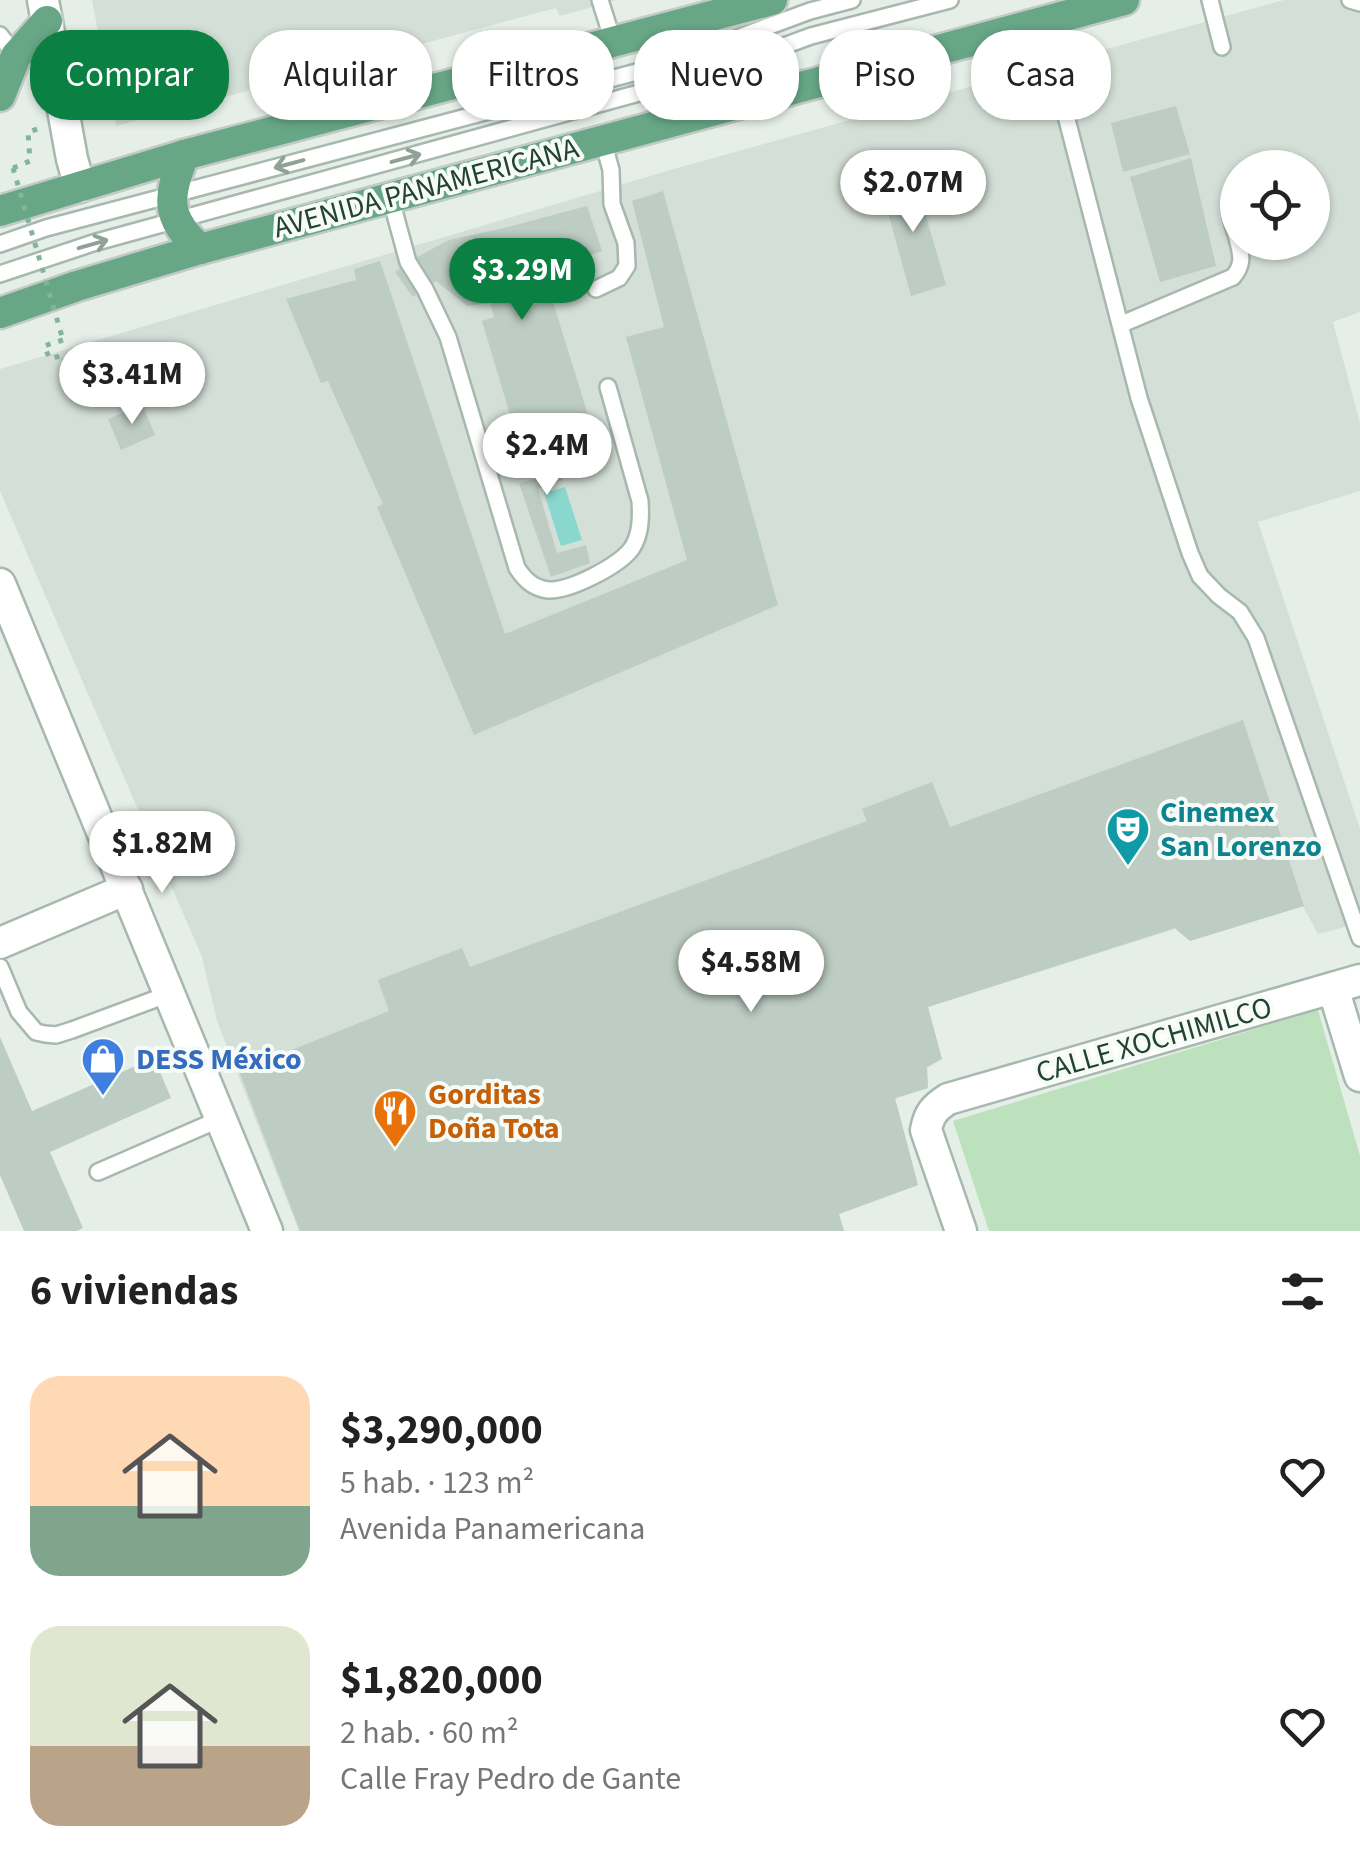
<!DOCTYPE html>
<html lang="es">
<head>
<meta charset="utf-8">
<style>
  body { margin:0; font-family:"Source Sans 3",sans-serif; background:#f6f6f6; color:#222; height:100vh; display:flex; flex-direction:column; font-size:38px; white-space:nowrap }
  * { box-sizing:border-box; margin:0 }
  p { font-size:32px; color:#767676 }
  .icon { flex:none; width:55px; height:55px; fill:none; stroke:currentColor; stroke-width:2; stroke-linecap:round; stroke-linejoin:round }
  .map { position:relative; height:1231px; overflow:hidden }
  .side { display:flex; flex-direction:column; background:#fff; flex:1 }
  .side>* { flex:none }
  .guide { position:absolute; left:30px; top:30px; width:1300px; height:90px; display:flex; gap:20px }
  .fabs { position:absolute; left:1220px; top:150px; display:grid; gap:20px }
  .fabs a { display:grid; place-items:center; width:110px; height:110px; border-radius:50%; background:#fff; box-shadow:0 2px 8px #0004; font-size:50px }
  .price { position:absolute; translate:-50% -85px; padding:0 22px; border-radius:35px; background:#fff; color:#222; font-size:32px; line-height:65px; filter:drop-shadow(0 2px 5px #0008) }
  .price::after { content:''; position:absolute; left:50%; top:60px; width:30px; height:22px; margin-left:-15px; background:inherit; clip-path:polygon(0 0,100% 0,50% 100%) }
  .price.on { background:#0b8043; color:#fff }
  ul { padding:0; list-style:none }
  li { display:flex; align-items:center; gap:30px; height:250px; padding:0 30px }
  li span { display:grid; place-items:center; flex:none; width:280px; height:200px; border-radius:30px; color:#555 }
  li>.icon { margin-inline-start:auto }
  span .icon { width:120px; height:120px; fill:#fffc; stroke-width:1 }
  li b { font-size:42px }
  h2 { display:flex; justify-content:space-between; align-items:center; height:120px; padding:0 30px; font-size:42px }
  .pill { padding:0 35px; border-radius:40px; background:#fff; box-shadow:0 2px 8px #0004; font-size:35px; line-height:90px }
  .pill.on { background:#0b8043; color:#fff }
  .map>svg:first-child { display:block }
  .built { fill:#d3dfd7; fill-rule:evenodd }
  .green { fill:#bde1bd }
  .water { fill:#8ad7cf }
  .building { fill:#bdcdc3 }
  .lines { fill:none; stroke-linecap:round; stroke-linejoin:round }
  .service-casing { stroke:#a7b8ae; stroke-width:20 }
  .minor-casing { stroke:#a7b8ae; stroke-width:35 }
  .primary-casing { stroke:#c1cac6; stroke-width:35 }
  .path { stroke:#84b598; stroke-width:5; stroke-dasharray:5 8; stroke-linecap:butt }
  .service { stroke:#fff; stroke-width:15 }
  .minor { stroke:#fff; stroke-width:30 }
  .primary { stroke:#67a786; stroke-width:30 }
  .path-bridge { stroke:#84b598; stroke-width:5; stroke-dasharray:5 8; stroke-linecap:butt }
  .oneway { stroke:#90a198 }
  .labels { text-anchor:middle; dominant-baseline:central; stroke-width:8; stroke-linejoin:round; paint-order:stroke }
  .street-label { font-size:30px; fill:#224332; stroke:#f6fbf8 }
  .culture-label { font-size:30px; font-weight:bold; fill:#0d838f; stroke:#f6fbf8; text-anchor:start }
  .shop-label { font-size:30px; font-weight:bold; fill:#366cbe; stroke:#f6fbf8; text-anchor:start }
  .food-label { font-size:30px; font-weight:bold; fill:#c56008; stroke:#f6fbf8; text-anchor:start }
</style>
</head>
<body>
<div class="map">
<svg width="1360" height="1231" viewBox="0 0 1360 1231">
  <rect width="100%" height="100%" fill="#e5efe8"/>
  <g class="built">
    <polygon points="92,0 617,0 560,16 556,8 116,126"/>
    <path d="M 1284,0 L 1360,0 L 1360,312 L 1333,322 L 1360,423 L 1360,491 L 1258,522 L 1360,829 L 1360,923 L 1318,934 L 1303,906 L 1190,941 L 1175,929 L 928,1007 L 942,1059 L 927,1068 L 928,1088 L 895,1099 L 918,1185 L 839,1214 L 844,1231 L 299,1231 L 217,1021 L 202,957 L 0,491 L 0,369 L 677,168 ZM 1238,168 L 1312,168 L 1312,242 L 1238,242 Z"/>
  </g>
  <polygon class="green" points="1318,1010 1360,1156 1360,1231 989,1231 953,1121"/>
  <polygon class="water" points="565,487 582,540 561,546 544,493"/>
  <g class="building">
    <polygon points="1176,106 1190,154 1123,172 1111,123"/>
    <polygon points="1191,158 1216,266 1160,282 1130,177"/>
    <polygon points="914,175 946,285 911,296 880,183"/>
    <polygon points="663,191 778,605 474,735 377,507 383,504 328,381 321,383 286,299 356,280 354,269 380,261 505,634 687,560 626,337 664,327 632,201"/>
    <polygon points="587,206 602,251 517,282 524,308 552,299 599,450 525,465 482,321 494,317 490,303 467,306 436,281 413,297 395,272 408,262 449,240 504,228"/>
    <polygon points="142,404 155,435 121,450 108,419"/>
    <polygon points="560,473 563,480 538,489 557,553 586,545 590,563 551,577 519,483"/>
    <polygon points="1243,720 1304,906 1190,941 1175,928 928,1007 942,1059 927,1067 928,1088 895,1098 918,1185 839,1214 844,1231 300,1231 239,1071 389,1011 378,980 462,948 470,967 867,821 862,809 932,782 950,827"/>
    <polygon points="0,1037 32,1111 154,1058 171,1098 50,1152 83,1228 77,1231 24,1231 0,1175"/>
  </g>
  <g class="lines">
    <g class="service-casing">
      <g id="service">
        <polyline points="600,0 613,41"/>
        <polyline points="1210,0 1222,47"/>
        <polyline points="1350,0 1360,3"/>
        <polyline points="1042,23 1139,398 1190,553 1200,576 1219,596 1240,612 1256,638 1360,938"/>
        <polyline points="0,35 16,56"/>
        <path d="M 1238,191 C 1224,206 1233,224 1238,241"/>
        <path d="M 390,196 L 408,262 L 425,289 L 448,337 L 517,568 C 525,580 533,588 548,590 C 570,591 619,566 632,548 C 641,534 641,517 640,501 L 608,387"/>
        <polyline points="0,244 46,228 667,64 810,11 852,0"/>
        <polyline points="0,274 93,243 708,74 811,36 950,0"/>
        <polyline points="596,289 619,278 627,266 626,243 612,204 611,170 603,141"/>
        <path d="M 1122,324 L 1233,277 C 1243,265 1242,257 1238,242"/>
        <polyline points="0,967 19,1012 36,1032 45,1034 56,1035 72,1030 169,994"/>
        <polyline points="98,1172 220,1119"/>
      </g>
    </g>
    <g class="minor-casing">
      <g id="minor">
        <polyline points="43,0 72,159 80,187"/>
        <polyline points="0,584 267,1231"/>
        <polyline points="0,943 127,889"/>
        <polyline points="1333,988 1360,1076"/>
        <path d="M 961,1231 L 926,1130 C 929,1114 934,1108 948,1099 L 1360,980"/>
      </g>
    </g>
    <g class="primary-casing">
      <g id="primary">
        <polyline points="0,96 16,56 47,21"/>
        <path d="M 184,155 C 168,197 164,216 200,249"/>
        <polyline points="0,211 184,155 772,0"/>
        <polyline points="0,313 77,286 200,249 1124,0"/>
      </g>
    </g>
    <g class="path">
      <polyline points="13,168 30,161 28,132 38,129"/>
      <polyline points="63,340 44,346 50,359 63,355 71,382"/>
    </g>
    <use href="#service" class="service"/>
    <use href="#minor" class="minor"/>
    <use href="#primary" class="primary"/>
    <polyline class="path-bridge" points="13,168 63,340"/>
  </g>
  <defs><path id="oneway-shaft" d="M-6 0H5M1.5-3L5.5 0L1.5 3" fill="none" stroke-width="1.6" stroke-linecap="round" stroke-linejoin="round" transform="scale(2.5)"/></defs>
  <g class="oneway">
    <use href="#oneway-shaft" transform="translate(406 158) rotate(-15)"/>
    <use href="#oneway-shaft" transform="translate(289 164) rotate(165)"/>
    <use href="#oneway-shaft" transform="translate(93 244) rotate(-16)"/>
  </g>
  <defs>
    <g id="theatre-pin" transform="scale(2.25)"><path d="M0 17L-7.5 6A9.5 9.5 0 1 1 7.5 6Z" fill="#0f9aa8" stroke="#f6fbf8"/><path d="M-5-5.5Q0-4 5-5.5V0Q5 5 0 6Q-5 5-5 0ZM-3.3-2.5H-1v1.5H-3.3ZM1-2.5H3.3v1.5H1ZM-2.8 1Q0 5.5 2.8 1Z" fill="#fff"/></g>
    <g id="shop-pin" transform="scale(2.25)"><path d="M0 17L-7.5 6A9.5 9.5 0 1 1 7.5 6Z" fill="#3f7fe0" stroke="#f6fbf8"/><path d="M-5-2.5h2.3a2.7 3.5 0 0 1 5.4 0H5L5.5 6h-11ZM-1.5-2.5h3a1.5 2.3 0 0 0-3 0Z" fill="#fff"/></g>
    <g id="restaurant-pin" transform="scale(2.25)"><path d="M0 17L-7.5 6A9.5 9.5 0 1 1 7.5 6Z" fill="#e8710a" stroke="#f6fbf8"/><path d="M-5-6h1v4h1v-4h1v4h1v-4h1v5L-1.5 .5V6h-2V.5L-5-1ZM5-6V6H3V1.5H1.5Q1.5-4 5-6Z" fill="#fff"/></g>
  </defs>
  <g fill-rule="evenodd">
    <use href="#theatre-pin" x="1128" y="829"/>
    <use href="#shop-pin" x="103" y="1059"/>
    <use href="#restaurant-pin" x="395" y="1111"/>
  </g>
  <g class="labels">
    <g class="street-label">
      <text transform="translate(426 188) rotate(-15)">AVENIDA PANAMERICANA</text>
      <text transform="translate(1154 1040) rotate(-16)">CALLE XOCHIMILCO</text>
    </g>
    <g class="culture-label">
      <text x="1160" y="812">Cinemex<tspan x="1160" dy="34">San Lorenzo</tspan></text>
    </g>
    <g class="shop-label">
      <text x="136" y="1059">DESS México</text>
    </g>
    <g class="food-label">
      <text x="428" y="1094">Gorditas<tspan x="428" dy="34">Doña Tota</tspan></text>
    </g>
  </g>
</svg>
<div class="fabs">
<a><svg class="icon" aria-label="locate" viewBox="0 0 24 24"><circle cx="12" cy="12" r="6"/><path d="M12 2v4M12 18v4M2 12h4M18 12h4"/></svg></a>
</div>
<b class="price" style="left:913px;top:235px">$2.07M</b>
<b class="price on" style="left:522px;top:323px">$3.29M</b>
<b class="price" style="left:132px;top:427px">$3.41M</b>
<b class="price" style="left:547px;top:498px">$2.4M</b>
<b class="price" style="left:162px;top:896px">$1.82M</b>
<b class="price" style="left:751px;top:1015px">$4.58M</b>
<div class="guide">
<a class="pill on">Comprar</a>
<a class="pill">Alquilar</a>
<a class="pill">Filtros</a>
<a class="pill">Nuevo</a>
<a class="pill">Piso</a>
<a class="pill">Casa</a>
</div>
</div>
<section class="side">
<h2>6 viviendas<svg class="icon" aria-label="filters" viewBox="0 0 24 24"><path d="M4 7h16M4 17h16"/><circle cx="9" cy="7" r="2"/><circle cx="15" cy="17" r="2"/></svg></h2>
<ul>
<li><span style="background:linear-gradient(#ffd9b3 65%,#7fa58c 0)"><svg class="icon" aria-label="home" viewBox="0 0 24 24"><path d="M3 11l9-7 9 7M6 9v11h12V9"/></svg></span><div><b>$3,290,000</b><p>5 hab. · 123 m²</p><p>Avenida Panamericana</p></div><svg class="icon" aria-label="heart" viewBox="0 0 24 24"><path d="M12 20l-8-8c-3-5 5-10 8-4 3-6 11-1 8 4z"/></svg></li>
<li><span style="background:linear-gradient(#dfe7d0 60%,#b9a48a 0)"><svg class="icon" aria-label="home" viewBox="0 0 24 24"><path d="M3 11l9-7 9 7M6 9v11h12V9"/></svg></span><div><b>$1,820,000</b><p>2 hab. · 60 m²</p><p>Calle Fray Pedro de Gante</p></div><svg class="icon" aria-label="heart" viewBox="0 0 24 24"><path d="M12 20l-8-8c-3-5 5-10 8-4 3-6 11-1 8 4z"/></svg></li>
</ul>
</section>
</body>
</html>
